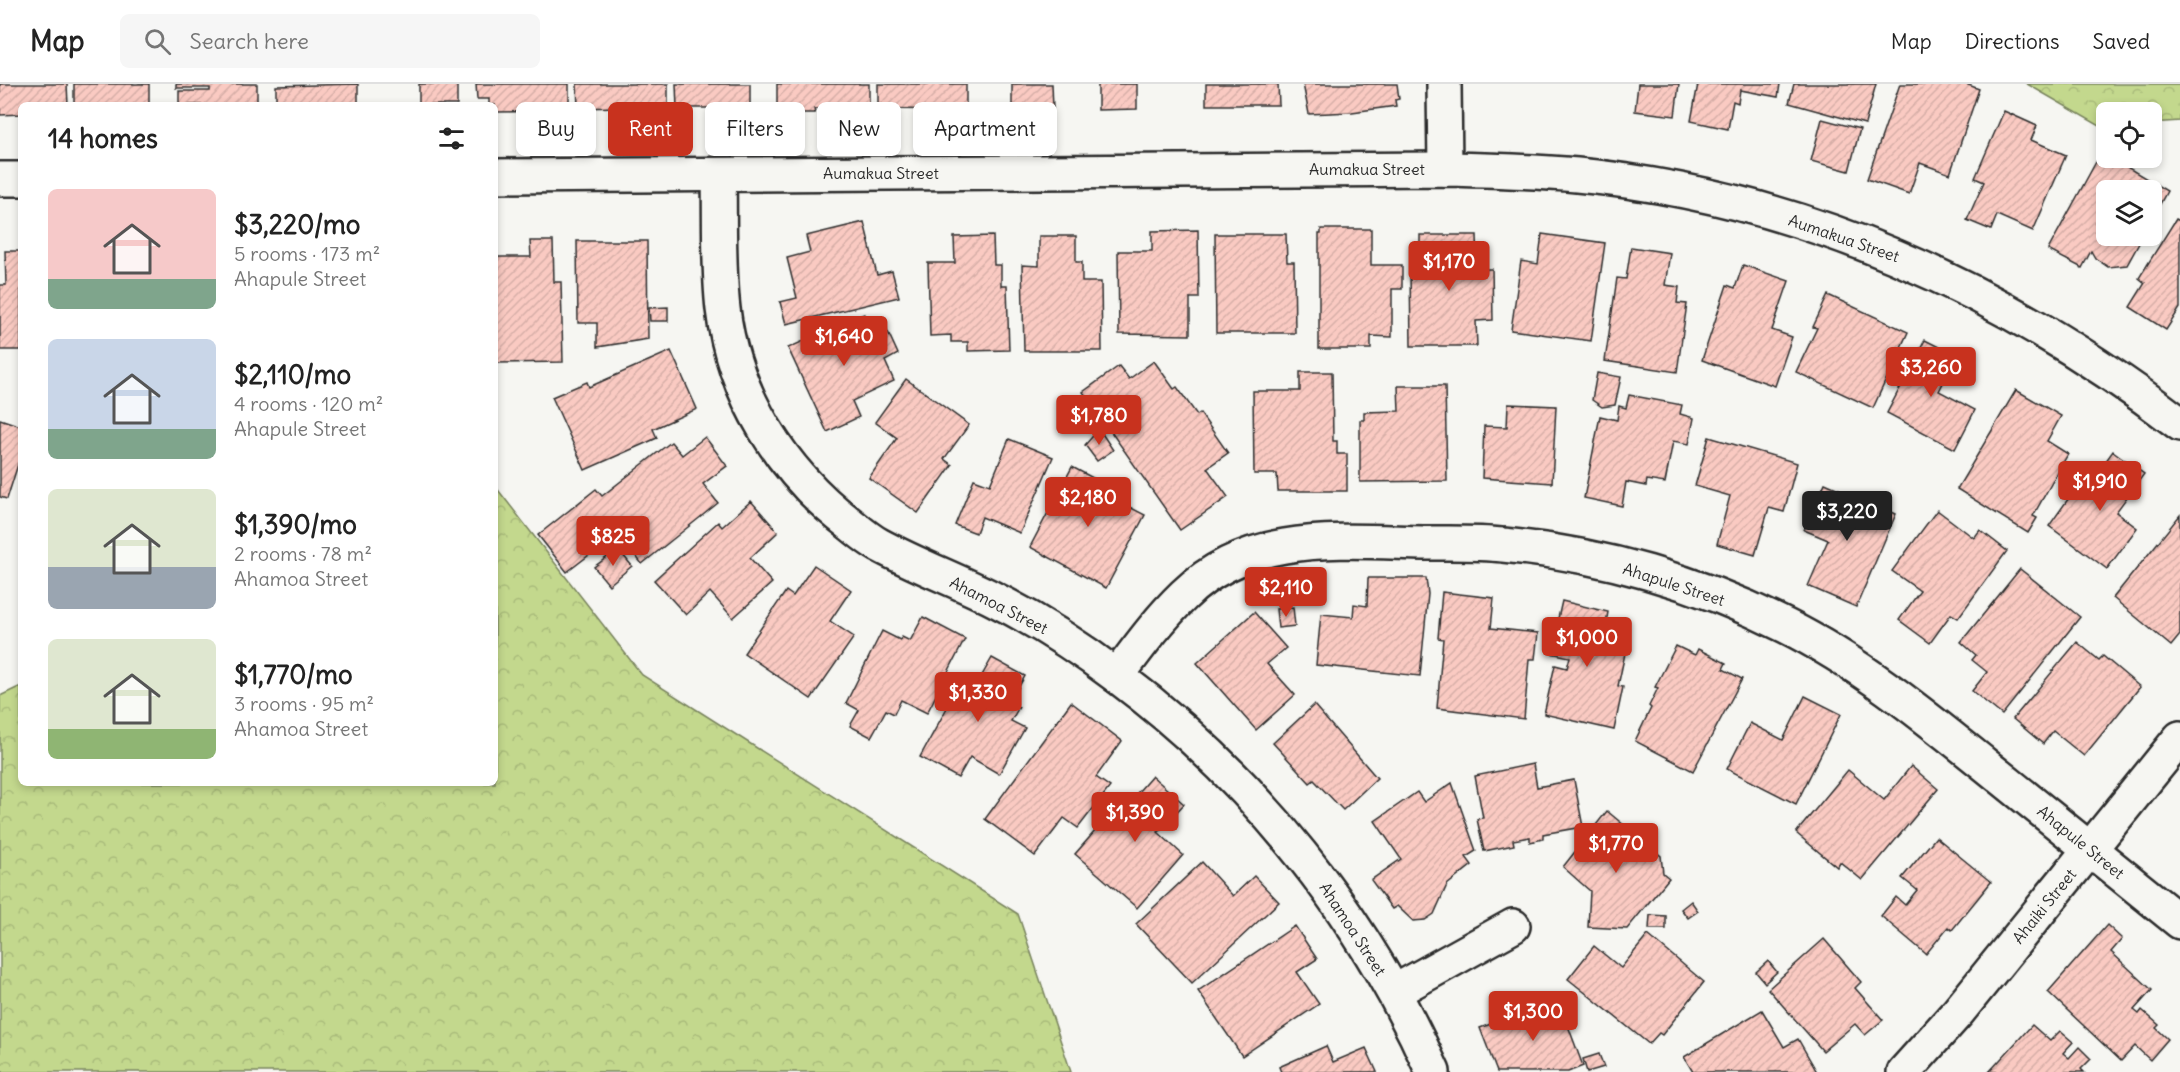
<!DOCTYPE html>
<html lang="en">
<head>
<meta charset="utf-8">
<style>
  body { margin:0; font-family:Delius,sans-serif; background:#f6f6f6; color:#222; height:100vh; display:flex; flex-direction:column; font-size:22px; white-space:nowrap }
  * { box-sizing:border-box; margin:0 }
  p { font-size:20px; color:#767676 }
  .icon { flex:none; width:33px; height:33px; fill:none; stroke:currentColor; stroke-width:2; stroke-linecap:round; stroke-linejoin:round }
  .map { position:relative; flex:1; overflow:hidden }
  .panel { position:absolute; left:18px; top:18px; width:480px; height:684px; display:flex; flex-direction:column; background:#fff; border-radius:9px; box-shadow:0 3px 9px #0003 }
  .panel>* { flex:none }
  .guide { position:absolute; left:516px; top:18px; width:570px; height:54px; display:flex; gap:12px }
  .controls { position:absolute; left:2096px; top:18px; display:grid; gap:12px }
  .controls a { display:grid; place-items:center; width:66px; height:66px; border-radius:9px; background:#fff; box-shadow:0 3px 9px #0003; font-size:30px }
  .price { position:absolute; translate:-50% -51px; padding:0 14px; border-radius:6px; background:#c8321e; color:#fff; font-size:20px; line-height:39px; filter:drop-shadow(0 2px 3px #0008) }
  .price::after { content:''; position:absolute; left:50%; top:36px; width:18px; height:14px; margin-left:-9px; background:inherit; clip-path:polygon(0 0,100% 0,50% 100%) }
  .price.current { background:#222; color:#fff }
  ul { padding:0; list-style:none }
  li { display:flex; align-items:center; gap:18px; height:150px; padding:0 30px }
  li span { display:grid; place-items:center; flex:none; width:168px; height:120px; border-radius:9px; color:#555 }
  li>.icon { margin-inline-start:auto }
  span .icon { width:72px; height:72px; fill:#fffc; stroke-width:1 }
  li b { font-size:26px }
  h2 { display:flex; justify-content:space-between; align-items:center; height:72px; padding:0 30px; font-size:26px }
  .chip { padding:0 21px; border-radius:9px; background:#fff; box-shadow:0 3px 9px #0003; font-size:21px; line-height:54px }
  .chip.current { background:#c8321e; color:#fff }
  header { display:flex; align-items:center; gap:36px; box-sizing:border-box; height:84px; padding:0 30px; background:#fff; border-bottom:2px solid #e0e0e0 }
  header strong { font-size:28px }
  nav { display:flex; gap:33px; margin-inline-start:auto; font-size:21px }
  .search { width:420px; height:54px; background:#f6f6f6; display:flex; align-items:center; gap:15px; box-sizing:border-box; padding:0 21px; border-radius:9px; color:#767676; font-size:22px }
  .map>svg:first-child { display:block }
  .forest { fill:url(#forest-crowns); stroke:#77825c; stroke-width:1.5 }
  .building { fill:url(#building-hatch); stroke:#2b2b2b; stroke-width:1.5 }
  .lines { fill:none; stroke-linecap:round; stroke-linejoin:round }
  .street-casing { stroke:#2b2b2b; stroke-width:38 }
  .secondary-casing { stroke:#2b2b2b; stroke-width:38 }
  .street { stroke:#f6f6f2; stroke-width:33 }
  .secondary { stroke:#f6f6f2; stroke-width:33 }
  .labels { text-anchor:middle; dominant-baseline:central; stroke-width:6; stroke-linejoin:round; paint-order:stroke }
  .street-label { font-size:16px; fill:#2b2b2b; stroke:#f6f6f2 }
</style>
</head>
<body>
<header>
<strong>Map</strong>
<div class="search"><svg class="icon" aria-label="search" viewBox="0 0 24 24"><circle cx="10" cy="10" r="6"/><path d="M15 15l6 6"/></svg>Search here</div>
<nav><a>Map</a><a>Directions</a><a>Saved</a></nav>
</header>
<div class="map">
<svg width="2180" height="988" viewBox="0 0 2180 988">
  <defs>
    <pattern id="forest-crowns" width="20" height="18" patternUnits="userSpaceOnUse" patternTransform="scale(1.5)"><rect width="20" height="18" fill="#c3d88d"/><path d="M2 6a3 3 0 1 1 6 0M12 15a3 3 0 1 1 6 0" fill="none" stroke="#a8ba7a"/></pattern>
    <pattern id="building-hatch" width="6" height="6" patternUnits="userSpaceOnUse" patternTransform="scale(1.5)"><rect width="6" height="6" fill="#facac2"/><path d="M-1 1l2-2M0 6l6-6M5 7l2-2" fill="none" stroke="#d6aea7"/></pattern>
  </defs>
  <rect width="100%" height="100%" fill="#f6f6f2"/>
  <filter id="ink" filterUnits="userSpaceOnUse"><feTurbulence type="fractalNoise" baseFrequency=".0167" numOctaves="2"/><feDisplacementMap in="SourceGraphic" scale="12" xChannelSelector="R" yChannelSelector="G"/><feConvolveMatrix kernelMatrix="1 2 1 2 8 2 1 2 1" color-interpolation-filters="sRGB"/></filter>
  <g filter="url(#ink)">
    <g class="forest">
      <polygon points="2027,0 2180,0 2180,37 2151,39 2151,28 2106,28 2106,41 2100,42"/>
      <polygon points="495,402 642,591 1018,830 1071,988 0,988 0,612 21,602 21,699 495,699"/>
    </g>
    <g class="building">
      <polygon points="0,0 67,0 68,21 21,21 21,30 0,31"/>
      <rect x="74" y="0" width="75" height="21"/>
      <polygon points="176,0 257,0 257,21 179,21 179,7 210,7 210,4 176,4"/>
      <polygon points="358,0 358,21 276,21 276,2"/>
      <rect x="419" y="0" width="38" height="21"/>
      <polygon points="476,0 569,0 569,19 555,19 555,27 495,28 495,21 489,21 489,15 477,15"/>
      <polygon points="577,0 668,0 668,22 578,24"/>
      <polygon points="676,0 750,0 750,24 677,24"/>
      <polygon points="777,0 869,0 869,24 814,25 815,29 777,29"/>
      <polygon points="878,0 966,0 966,26 878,25"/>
      <polygon points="1012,0 1052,0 1053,25 1012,25"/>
      <polygon points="1098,0 1137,0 1137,25 1098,26"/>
      <polygon points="1206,0 1278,0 1279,21 1206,21"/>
      <polygon points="1303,0 1397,0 1399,15 1395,16 1396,22 1352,28 1309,30"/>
      <polygon points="1638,0 1679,0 1675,32 1635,27"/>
      <polygon points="1698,0 1780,0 1778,13 1740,6 1738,19 1733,17 1728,45 1691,37"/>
      <polygon points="1794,0 1876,0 1865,40 1789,19"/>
      <polygon points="1900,0 1966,0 1979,5 1950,90 1920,79 1909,110 1867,95"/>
      <polygon points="2004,27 2037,42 2031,56 2066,71 2033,147 1997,131 1991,146 1967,136 1984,98 1975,94"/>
      <polygon points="1822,35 1860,45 1849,87 1811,77"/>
      <polygon points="2102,67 2106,74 2112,74 2167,107 2151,137 2151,106 2106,106 2106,152 2143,152 2127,181 2108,183 2095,174 2091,167 2082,184 2048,166"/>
      <polygon points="2176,135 2180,137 2180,224 2166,246 2130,223 2145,199 2139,194"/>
      <polygon points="864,138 877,191 892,187 899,213 786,240 780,218 797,214 787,174 810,168 806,152"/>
      <polygon points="1321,145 1371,145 1371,181 1402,181 1402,205 1392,205 1392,253 1371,252 1371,265 1319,265 1319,150 1321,150"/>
      <polygon points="1198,146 1199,214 1190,214 1190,251 1119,250 1118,167 1152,167 1152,147"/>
      <polygon points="1215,150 1286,150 1287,178 1294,178 1295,249 1216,249"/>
      <polygon points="1542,150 1605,159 1591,257 1511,246 1521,177 1538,180"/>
      <polygon points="1420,151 1477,151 1478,185 1492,185 1493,236 1476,237 1477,262 1411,262 1410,186 1420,186"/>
      <polygon points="993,152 994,181 1001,181 1001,202 1007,202 1009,266 968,267 968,258 951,258 951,251 930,252 928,179 955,179 954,153"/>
      <polygon points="1039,152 1076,152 1076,178 1082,178 1082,198 1101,198 1102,267 1024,267 1022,181 1039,182"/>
      <polygon points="530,157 553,157 554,198 561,198 563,278 495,279 495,173 531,173"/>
      <polygon points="577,157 647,157 648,255 597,263 597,239 578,239"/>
      <polygon points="1631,163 1670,169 1665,201 1679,203 1677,219 1687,220 1677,288 1605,277 1617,194 1626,195"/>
      <polygon points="5,167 21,167 21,266 0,266 0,201 6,201"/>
      <polygon points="1743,181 1789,197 1772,246 1792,253 1775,302 1702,276 1727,201 1735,204"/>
      <polygon points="1828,211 1908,248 1873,324 1796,288 1817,244 1813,243"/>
      <polygon points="668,223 668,237 650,237 649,224"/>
      <polygon points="864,230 869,240 882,235 898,270 885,277 894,297 852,317 859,333 827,348 788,264"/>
      <polygon points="1925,256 1957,272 1939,307 1975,326 1955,365 1887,329"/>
      <polygon points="671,267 697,325 653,345 657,354 585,386 552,313 587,298 589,303"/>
      <polygon points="1154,277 1174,305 1177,303 1197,331 1200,329 1228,369 1207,384 1228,413 1180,446 1083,308 1119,282 1129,295"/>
      <polygon points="1300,288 1332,288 1333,357 1337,357 1337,370 1347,370 1347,407 1278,407 1277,390 1254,390 1253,307 1300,307"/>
      <polygon points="1597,289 1621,293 1615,321 1602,323 1592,316"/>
      <polygon points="906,295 969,341 944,375 952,381 918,429 869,394 897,354 875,338"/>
      <polygon points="1398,302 1445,302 1447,397 1360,398 1360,336 1364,336 1364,328 1399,327"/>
      <polygon points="2016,306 2061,332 2047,357 2068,370 2033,432 2037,434 2028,449 1957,405"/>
      <polygon points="1629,311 1682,321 1680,330 1694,334 1689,360 1673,357 1665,399 1647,396 1646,402 1626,398 1622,422 1584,414 1600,332 1617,336 1619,322 1626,324"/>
      <polygon points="1508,320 1556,322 1552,399 1482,394 1484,342 1507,343"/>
      <polygon points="0,335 21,342 21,371 7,415 0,413"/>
      <polygon points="1099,345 1113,366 1097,377 1085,361"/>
      <polygon points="705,353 727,382 703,400 718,419 642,480 609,438 598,447 606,458 567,488 538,451 596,405 602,412 671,358 682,371"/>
      <polygon points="1709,353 1797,379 1784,428 1769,424 1755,471 1717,460 1730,412 1695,402"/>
      <polygon points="1009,355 1053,373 1020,449 982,433 976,449 955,441 974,395 990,401"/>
      <polygon points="2113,367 2144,390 2116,428 2137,444 2107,485 2049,442 2078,401 2085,406"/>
      <polygon points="1072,383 1116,406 1112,414 1145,431 1106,504 1030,463"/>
      <polygon points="1825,399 1896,430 1856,523 1808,502 1828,456 1804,446"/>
      <polygon points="751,417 778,448 750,474 772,499 733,534 710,508 686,531 654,496 718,438 722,443"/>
      <polygon points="1937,426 1974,454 1980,446 2007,467 1958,534 1951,530 1930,559 1899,536 1920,507 1892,487"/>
      <polygon points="2180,431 2180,551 2171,562 2113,514"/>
      <polygon points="618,465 632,482 609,501 594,483"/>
      <polygon points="814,481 851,506 830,537 854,553 811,615 744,569 786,507 793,512"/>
      <polygon points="2020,485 2080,533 2002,631 1972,607 1987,588 1972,576 1976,571 1961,558"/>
      <polygon points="1368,494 1426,494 1428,510 1420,592 1316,581 1321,530 1353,533 1354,520 1367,522"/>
      <polygon points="1442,508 1494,514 1491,544 1538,549 1535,575 1529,575 1524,635 1437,624 1443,555 1438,554"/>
      <polygon points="1562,517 1608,528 1605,545 1629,551 1618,602 1623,603 1614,646 1544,630 1555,581 1567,584 1570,573 1550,569"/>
      <polygon points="1293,523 1295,542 1278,544 1276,525"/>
      <polygon points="1254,528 1286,564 1267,580 1295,611 1256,646 1197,579"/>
      <polygon points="923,533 965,555 927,629 901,616 894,630 886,626 871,653 850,642 859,626 846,619 882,547 900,556 902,553 910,557"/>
      <polygon points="2077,558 2099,576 2103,572 2140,603 2084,672 2053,647 2043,660 2013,635"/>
      <polygon points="1676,562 1695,571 1698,565 1726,579 1723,585 1742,595 1693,687 1635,657 1651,624 1649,622 1658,604 1655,603"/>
      <polygon points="992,574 1025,592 1010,618 1019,623 1011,637 1025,644 999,690 970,673 958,694 920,673 964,593 977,600"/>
      <polygon points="1805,612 1841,630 1796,720 1727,685 1750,639 1783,656"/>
      <polygon points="1071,618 1122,657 1096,693 1110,703 1078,744 1064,734 1035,772 985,735"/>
      <polygon points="1314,621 1377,694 1343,726 1314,696 1310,699 1273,659"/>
      <polygon points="1533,680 1537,703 1574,696 1583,743 1543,750 1543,755 1530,758 1530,753 1513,756 1514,761 1484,767 1477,735 1483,734 1475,692"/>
      <polygon points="1911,682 1938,705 1862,796 1840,778 1837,783 1796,749 1848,686 1884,716"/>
      <polygon points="1152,692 1184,720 1158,748 1183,771 1137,824 1075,770 1125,713 1131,716"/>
      <polygon points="1452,699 1476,767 1466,773 1472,781 1447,801 1434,830 1425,836 1413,837 1397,822 1392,825 1371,796 1401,775 1375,737 1417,708 1424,718"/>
      <polygon points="1607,727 1661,772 1663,789 1669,794 1627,845 1588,843 1590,807 1563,783"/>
      <polygon points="1936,753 1991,798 1952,846 1948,843 1926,870 1881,832 1896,813 1905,821 1917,806 1902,794"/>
      <polygon points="1202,778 1233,812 1254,792 1279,818 1192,899 1136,840"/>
      <polygon points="1691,817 1698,827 1688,834 1681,825"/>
      <polygon points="1650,831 1666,832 1666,845 1649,845"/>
      <polygon points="2107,841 2122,855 2111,868 2152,906 2134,926 2139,930 2142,926 2159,941 2156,944 2168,955 2150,976 2135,962 2121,977 2048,908"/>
      <polygon points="1295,842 1317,875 1297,888 1319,920 1242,972 1198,907"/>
      <polygon points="1648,851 1704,898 1662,951 1659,949 1649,960 1568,895 1594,862 1621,884"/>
      <polygon points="1824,855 1861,898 1855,904 1883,936 1865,951 1855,940 1823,967 1768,905"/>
      <polygon points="1768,877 1777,888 1765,899 1756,888"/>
      <polygon points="1558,915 1583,982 1568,988 1497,988 1480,944"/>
      <polygon points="1762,926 1784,963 1798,955 1817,988 1693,988 1684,973"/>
      <polygon points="2032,941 2050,957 2060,947 2073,958 2063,969 2069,974 2079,963 2091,975 2081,985 2084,988 1989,988"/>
      <polygon points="1326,962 1333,978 1366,964 1377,988 1281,988 1279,983"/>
      <polygon points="1599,970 1604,983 1587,988 1583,975"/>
    </g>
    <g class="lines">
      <g class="street-casing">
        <g id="street">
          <polyline points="1444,0 1445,85"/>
          <path d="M 719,91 C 720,135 718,181 723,225 C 733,310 782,388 849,439 C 859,447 868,455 879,461 C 916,481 956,496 994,515 C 1038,537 1080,564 1118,593 C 1255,695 1364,832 1433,988"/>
          <path d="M 1117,592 C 1138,564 1159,535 1184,511 C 1249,447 1339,457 1423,459 C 1449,459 1477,458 1503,461 C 1600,470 1699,498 1786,542 C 1858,578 1921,629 1983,679 C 2049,732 2114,785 2180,838"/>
          <polyline points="1394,908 1513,842"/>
          <polyline points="1904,988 1958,928 2180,654"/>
        </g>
      </g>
      <g class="secondary-casing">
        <g id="secondary">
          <path d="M 495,92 L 1445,85 C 1489,86 1533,87 1577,91 C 1799,112 2004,205 2180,340"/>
          <polyline points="0,95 21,95"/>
        </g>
      </g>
      <use href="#street" class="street"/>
      <use href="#secondary" class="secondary"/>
    </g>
  </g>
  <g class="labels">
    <g class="street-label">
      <text x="1367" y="85">Aumakua Street</text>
      <text x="881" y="89">Aumakua Street</text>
      <text transform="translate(1844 154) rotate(19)">Aumakua Street</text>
      <text transform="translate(1674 500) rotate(18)">Ahapule Street</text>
      <text transform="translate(999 521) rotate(27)">Ahamoa Street</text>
      <text transform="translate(2081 758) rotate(39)">Ahapule Street</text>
      <text transform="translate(2044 822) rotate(-51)">Ahaiki Street</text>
      <text transform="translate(1353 845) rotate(57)">Ahamoa Street</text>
    </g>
  </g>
</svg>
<div class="controls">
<a><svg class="icon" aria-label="locate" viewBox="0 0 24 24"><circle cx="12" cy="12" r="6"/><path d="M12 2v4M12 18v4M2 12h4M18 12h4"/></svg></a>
<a><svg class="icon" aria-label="layers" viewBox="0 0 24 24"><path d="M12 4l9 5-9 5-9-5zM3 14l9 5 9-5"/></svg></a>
</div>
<b class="price" style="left:1449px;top:208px">$1,170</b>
<b class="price" style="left:844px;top:283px">$1,640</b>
<b class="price" style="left:1931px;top:314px">$3,260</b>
<b class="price" style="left:1099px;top:362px">$1,780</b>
<b class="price" style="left:2100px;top:428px">$1,910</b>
<b class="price" style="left:1088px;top:444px">$2,180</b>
<b class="price current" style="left:1847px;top:458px">$3,220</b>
<b class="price" style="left:613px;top:483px">$825</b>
<b class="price" style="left:1286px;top:534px">$2,110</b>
<b class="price" style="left:1587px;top:584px">$1,000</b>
<b class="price" style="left:978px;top:639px">$1,330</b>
<b class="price" style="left:1135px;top:759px">$1,390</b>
<b class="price" style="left:1616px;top:790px">$1,770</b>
<b class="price" style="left:1533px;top:958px">$1,300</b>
<div class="guide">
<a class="chip">Buy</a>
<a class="chip current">Rent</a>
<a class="chip">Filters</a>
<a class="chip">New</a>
<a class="chip">Apartment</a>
</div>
<section class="panel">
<h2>14 homes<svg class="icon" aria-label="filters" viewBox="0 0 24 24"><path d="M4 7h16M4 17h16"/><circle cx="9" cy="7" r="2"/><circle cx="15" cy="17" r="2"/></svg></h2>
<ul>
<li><span style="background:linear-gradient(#f6c9c9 75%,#7fa58c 0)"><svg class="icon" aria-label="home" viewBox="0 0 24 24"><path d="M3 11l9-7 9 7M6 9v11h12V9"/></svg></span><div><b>$3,220/mo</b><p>5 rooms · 173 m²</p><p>Ahapule Street</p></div></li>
<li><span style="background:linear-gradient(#c9d6e8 75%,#7fa58c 0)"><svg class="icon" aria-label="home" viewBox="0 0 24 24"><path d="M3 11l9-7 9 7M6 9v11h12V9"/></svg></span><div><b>$2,110/mo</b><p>4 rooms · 120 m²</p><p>Ahapule Street</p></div></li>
<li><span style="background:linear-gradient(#dfe7d0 65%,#9aa5b1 0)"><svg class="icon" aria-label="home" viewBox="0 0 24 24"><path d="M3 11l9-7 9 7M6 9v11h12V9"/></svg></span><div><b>$1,390/mo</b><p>2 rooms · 78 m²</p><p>Ahamoa Street</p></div></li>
<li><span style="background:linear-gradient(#dfe7d0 75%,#8fb573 0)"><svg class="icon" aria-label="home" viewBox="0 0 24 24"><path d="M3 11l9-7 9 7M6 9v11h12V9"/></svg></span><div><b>$1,770/mo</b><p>3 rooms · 95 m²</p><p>Ahamoa Street</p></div></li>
</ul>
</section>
</div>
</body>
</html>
